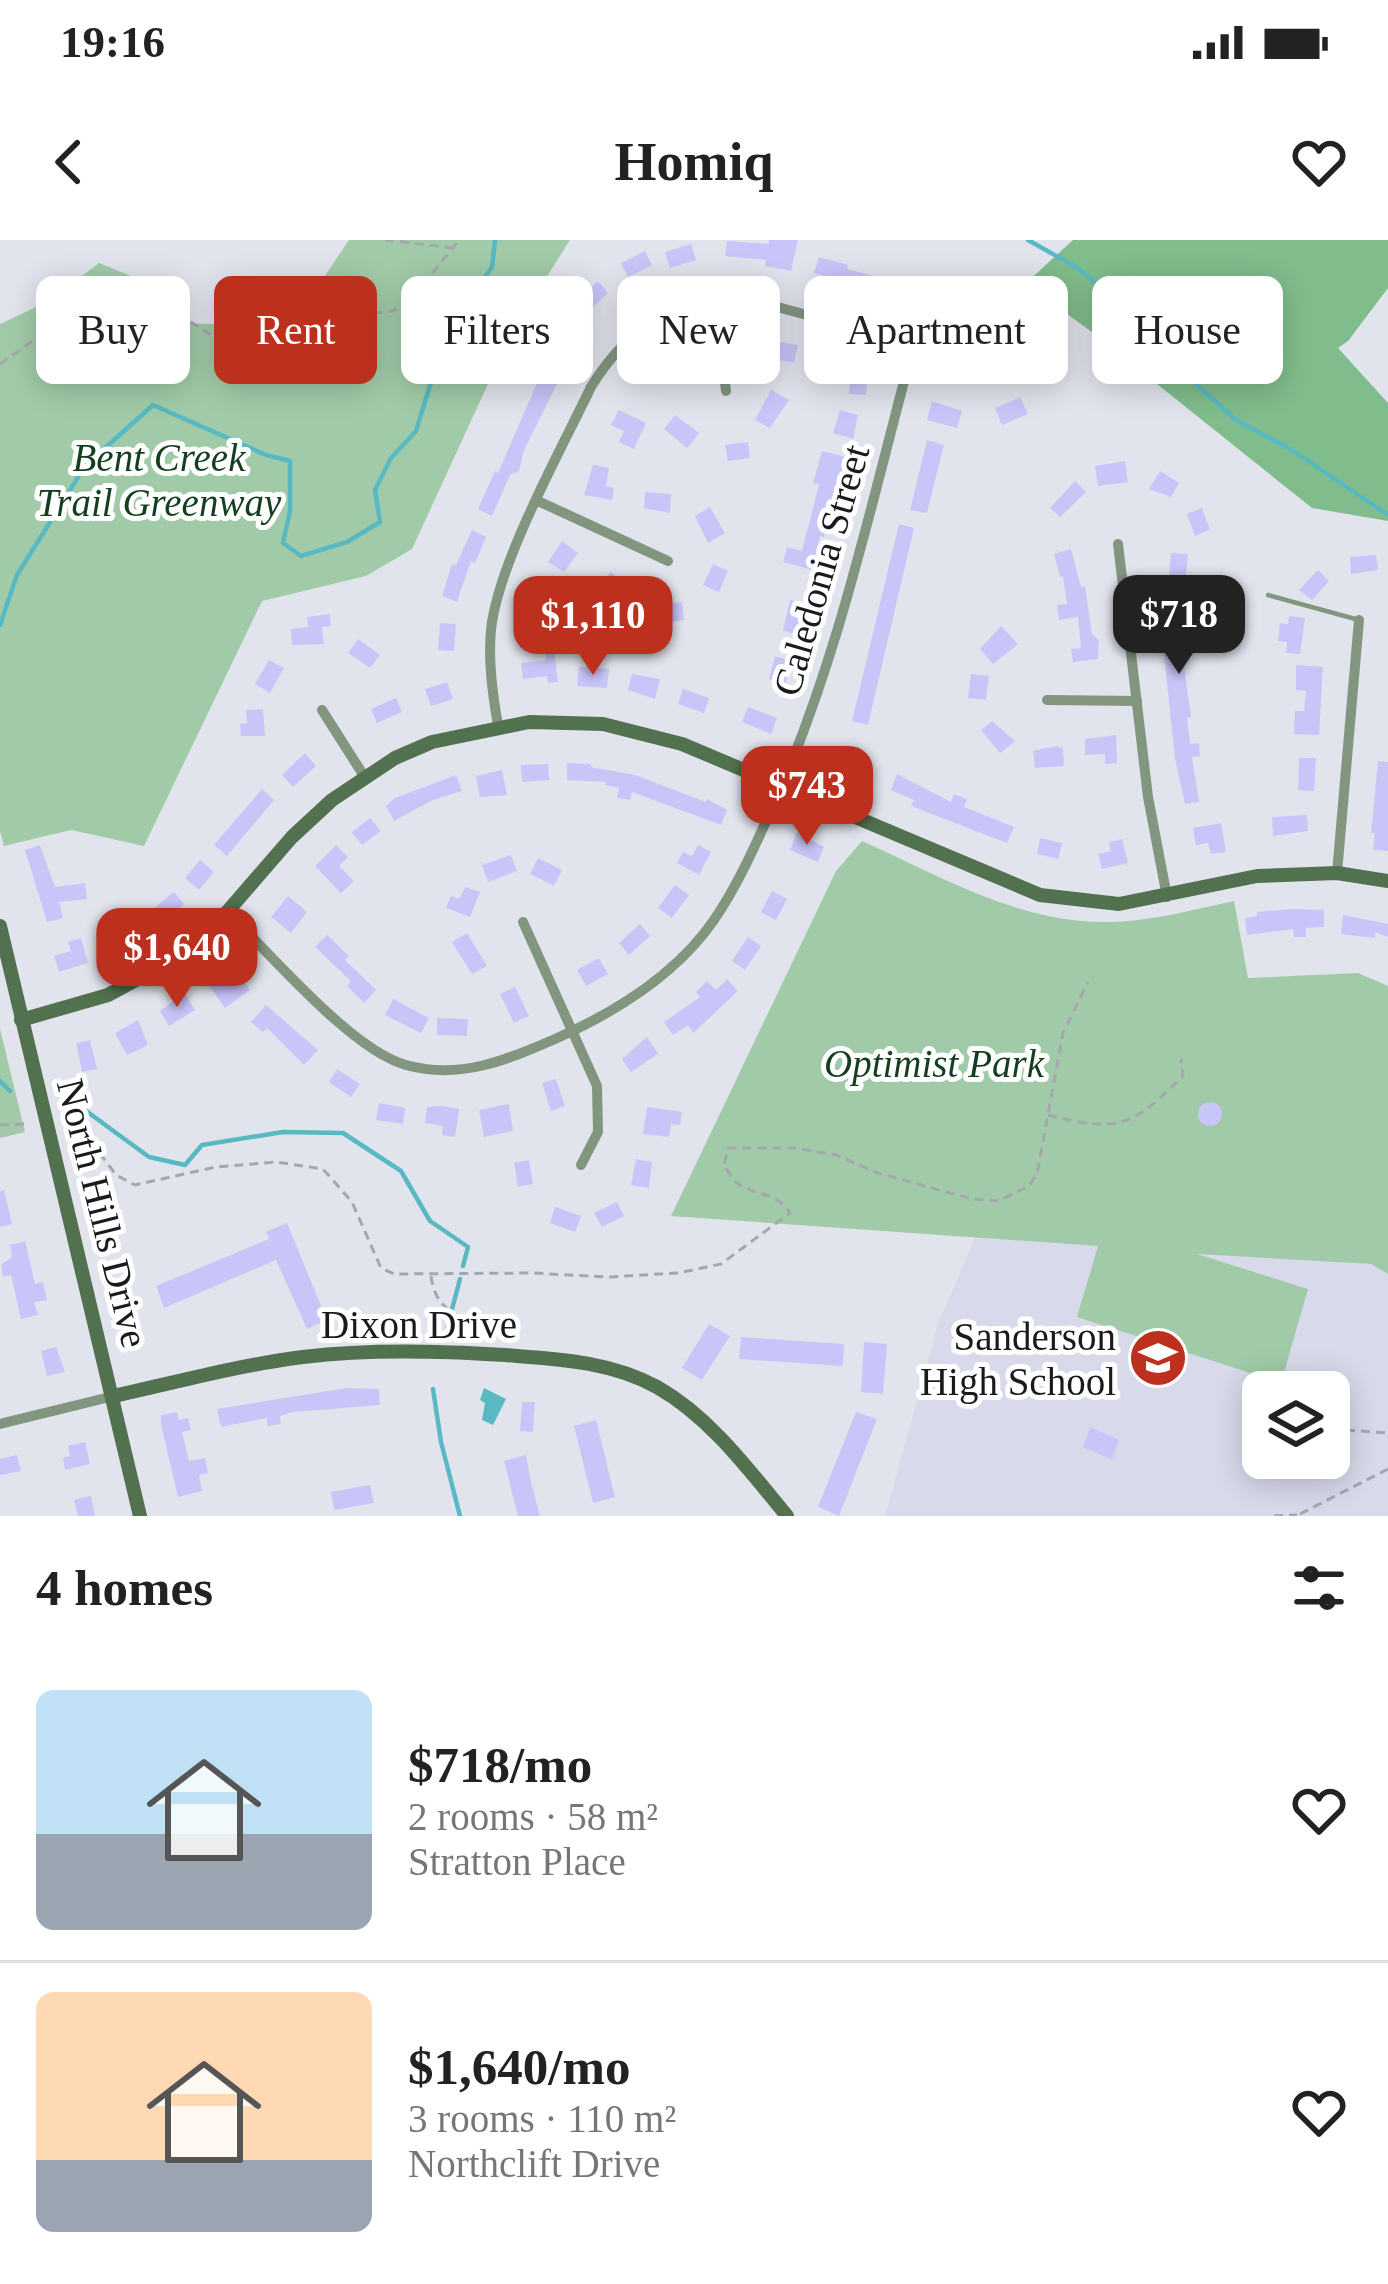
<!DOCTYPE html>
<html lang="en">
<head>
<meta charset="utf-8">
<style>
  body { margin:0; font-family:Georgia,serif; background:#f2f2f2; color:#222; height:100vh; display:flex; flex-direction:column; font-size:45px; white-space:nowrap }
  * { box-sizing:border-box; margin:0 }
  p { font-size:39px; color:#767676 }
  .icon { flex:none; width:66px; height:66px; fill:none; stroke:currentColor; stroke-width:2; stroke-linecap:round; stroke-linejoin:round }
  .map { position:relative; height:1276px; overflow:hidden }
  .drawer { display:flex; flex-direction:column; background:#fff; flex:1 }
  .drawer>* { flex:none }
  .top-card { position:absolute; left:36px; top:36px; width:1317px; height:108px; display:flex; gap:24px }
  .tools { position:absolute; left:1242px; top:1131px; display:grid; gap:24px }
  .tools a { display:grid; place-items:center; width:108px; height:108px; border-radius:18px; background:#fff; box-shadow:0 6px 30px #0003; font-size:60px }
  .price { position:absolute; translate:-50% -102px; padding:0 27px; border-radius:24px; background:#bc301d; color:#fff; font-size:39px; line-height:78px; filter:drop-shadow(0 3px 6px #0008) }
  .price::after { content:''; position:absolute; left:50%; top:72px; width:36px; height:27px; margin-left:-18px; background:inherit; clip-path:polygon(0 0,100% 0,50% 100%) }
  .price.selected { background:#222; color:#fff }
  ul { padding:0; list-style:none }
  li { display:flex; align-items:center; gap:36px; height:300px; padding:0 36px }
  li+li { border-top:3px solid #e0e0e0 }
  li span { display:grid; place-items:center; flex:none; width:336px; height:240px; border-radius:18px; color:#555 }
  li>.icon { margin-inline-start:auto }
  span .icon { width:144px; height:144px; fill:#fffc; stroke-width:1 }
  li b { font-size:51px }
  h2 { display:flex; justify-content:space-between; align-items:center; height:144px; padding:0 36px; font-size:51px }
  .chip { padding:0 42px; border-radius:18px; background:#fff; box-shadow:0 6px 30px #0003; font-size:42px; line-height:108px }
  .chip.selected { background:#bc301d; color:#fff }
  .status { display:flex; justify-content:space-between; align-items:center; height:84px; padding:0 60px; background:#fff; direction:ltr }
  .status svg { height:33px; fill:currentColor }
  header { display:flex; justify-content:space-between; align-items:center; height:156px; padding:0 36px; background:#fff; font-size:54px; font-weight:800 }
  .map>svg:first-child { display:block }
  .built { fill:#d8daeb; fill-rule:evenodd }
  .green { fill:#a1cba8 }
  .forest { fill:#81bc8c }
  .water { fill:#58b9c2 }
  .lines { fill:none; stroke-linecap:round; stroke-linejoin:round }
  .stream { stroke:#58b9c2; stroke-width:4.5 }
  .building { fill:#c8c5f9 }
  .path { stroke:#a5a7ae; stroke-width:3; stroke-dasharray:9 6; stroke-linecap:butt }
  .lane { stroke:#82967f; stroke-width:4.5 }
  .street { stroke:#82967f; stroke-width:10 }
  .secondary { stroke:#52714f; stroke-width:14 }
  .labels { text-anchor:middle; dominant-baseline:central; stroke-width:10; stroke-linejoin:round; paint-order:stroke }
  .park-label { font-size:39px; font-style:italic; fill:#133f1f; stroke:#fff }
  .street-label { font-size:39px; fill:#191a1d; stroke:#fff }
  .poi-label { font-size:39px; fill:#191a1d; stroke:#fff; text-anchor:end }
</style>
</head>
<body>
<div class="status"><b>19:16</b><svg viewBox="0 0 49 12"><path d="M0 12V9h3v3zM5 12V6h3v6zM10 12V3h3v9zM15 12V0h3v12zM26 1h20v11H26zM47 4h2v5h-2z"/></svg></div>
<header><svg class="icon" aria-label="back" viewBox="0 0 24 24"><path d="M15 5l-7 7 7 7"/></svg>Homiq<svg class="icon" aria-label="heart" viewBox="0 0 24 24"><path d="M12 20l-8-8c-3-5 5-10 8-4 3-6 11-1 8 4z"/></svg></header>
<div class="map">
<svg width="1388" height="1276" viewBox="0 0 1388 1276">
  <rect width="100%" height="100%" fill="#e2e4ed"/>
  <path class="built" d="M 975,998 L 1371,1024 L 1388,1034 L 1388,1276 L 885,1276 L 938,1084 ZM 1263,1152 L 1329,1152 L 1329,1218 L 1263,1218 Z"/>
  <g class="green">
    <polygon points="349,0 570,0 512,92 412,309 366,336 262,361 144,606 71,590 4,606 0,591 0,84 49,61 99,23 139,39 187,83 280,87 312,55"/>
    <path d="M 862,601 C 940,636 1019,683 1106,682 C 1149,682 1192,670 1234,661 L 1248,738 L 1358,733 L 1388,746 L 1388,1034 L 1371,1024 L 1197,1014 L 1308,1049 L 1281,1143 L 1077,1077 L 1098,1006 L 671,976 L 836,631 Z"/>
    <polygon points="0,789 25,892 0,898"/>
  </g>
  <polygon class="forest" points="1073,0 1388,0 1388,48 1348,101 1338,108 1388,163 1388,281 1312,268 1092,92 1025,44"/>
  <polygon class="water" points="484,1148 506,1159 493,1185 482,1180 485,1163 480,1160"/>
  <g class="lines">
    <g class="stream">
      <polyline points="1028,0 1076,27 1125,66 1197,145 1236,180 1292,210 1388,275"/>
      <polyline points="0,385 17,335 85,226 153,165 266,215 290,221 290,271 283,303 301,316 347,302 380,282 375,250 391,218 416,191 447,90 492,27 495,0"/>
      <polyline points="0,841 10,851"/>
      <polyline points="74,862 149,917 185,925 202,905 283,892 343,893 401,931 430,981 468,1007 463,1026"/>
      <polyline points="447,1088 460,1039"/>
      <polyline points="433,1149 441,1202 460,1276"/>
    </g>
  </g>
  <g class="building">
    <polygon points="769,0 798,0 791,31 765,26 766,20 725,16 727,1 769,4"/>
    <polygon points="691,4 696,20 670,28 665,12"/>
    <polygon points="645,11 652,25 628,37 621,23"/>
    <polygon points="819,17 848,25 847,29 923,48 919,65 814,33"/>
    <polygon points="598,41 608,53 578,81 586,87 569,109 556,99 582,64 578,59"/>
    <polygon points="998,54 1021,66 1014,80 990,69"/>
    <polygon points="942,56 968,63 964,79 938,72"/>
    <polygon points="1051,99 1056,138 1042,141 1034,102"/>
    <polygon points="769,100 798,105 794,123 765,117"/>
    <polygon points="674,104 684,118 646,145 638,130"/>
    <polygon points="851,121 868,122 866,155 849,154"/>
    <polygon points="546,122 560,128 561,136 524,210 519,231 510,235 492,276 478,269 495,231 498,233"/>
    <polygon points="771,150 789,160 770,188 755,180"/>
    <polygon points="1020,157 1028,174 1002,185 995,168"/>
    <polygon points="932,161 962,171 957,188 927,180"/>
    <polygon points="619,170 646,183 634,209 619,202 624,191 611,185"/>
    <polygon points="840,170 858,175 853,199 833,193"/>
    <polygon points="675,175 699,193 687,208 664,189"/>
    <polygon points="927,200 944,205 927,273 910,270"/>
    <polygon points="748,202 750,218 728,221 725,205"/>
    <polygon points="822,211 846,217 840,250 837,249 824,297 820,296 812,330 783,322 787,307 802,311 819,244 813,243"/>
    <polygon points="1125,221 1128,242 1098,246 1095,226"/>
    <polygon points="593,225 609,228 606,246 614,248 612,260 584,255"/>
    <polygon points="1160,231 1179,243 1171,257 1149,249"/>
    <polygon points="1075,241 1086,252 1060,277 1050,268"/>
    <polygon points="645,252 671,254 670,273 644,268"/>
    <polygon points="710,267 725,293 708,303 695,276"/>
    <polygon points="1202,268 1210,290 1195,296 1187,274"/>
    <polygon points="899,284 914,288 868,485 852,481"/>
    <polygon points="472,290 486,297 475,323 471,321 457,362 442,356 452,324 456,325"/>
    <polygon points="562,301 578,313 564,332 548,322"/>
    <polygon points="1071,309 1081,347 1085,346 1092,394 1099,400 1098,419 1073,422 1071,409 1081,408 1078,377 1059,380 1057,365 1067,364 1063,336 1060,337 1054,314"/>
    <polygon points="1171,313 1188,314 1183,361 1186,389 1179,390 1191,477 1187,478 1190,504 1199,503 1200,516 1192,517 1199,562 1185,564 1175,519 1160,376 1162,361 1167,360"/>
    <polygon points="1376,315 1378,330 1351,334 1350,317"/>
    <polygon points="713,324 728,331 719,352 703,345"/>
    <polygon points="1318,330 1329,341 1312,360 1299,350"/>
    <polygon points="611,332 630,351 613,369 603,360 609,353 599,344"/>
    <polygon points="540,346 556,351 553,359 562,362 558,375 549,372 543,389 528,384"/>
    <polygon points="790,360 806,364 801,395 783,391"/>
    <polygon points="682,362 684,380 656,384 653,366"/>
    <polygon points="330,374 331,386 322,387 324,404 292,405 291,389 308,387 307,377"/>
    <polygon points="1289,376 1305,378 1300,414 1286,413 1287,402 1278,401 1280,383 1288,384"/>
    <polygon points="440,383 456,384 454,411 438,410"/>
    <polygon points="1001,386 1018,404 993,424 980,409"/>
    <polygon points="358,399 380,415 370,428 348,413"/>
    <polygon points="554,410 558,442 548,443 547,436 523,439 521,423 546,420 545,411"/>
    <polygon points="775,416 791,421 785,444 769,439"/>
    <polygon points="269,420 284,428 270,453 255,444"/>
    <polygon points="1296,425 1323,427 1319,495 1294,494 1295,471 1304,471 1306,451 1296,450"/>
    <polygon points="579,427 609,429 607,448 577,446"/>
    <polygon points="632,434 660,439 655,459 628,450"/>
    <polygon points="971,434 989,436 986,460 968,458"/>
    <polygon points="447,442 453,459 431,466 425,449"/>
    <polygon points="683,449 709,458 704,473 678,464"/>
    <polygon points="396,458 402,472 377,483 371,469"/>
    <polygon points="748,467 777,478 771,494 742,482"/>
    <polygon points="263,469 265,496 241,496 240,484 247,483 246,470"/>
    <polygon points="992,481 1015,501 1000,513 981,490"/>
    <polygon points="1116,495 1117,523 1105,524 1105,514 1085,515 1085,499"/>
    <polygon points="1056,506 1063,508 1064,526 1035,528 1033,511"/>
    <polygon points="852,507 868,514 857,541 829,530 836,513 847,518"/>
    <polygon points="305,513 316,526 293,547 282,535"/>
    <polygon points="1299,518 1316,518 1314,551 1298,550"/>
    <polygon points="1378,521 1388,522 1388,611 1373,610 1375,593 1371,593"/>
    <polygon points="567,523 591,524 591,527 635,535 706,562 707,559 727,570 721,585 632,552 630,560 617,558 619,548 605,545 606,542 567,540"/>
    <polygon points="548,524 549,540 522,542 521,525"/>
    <polygon points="502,530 507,555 480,557 476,536"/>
    <polygon points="897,534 951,562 954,554 967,559 964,567 1014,587 1007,603 911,566 914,560 891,550"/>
    <polygon points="456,535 462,551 433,560 394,581 386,566 395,558"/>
    <polygon points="262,549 274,560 227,616 214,605"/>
    <polygon points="1307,575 1308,591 1273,596 1272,577"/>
    <polygon points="370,578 381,591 362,605 352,592"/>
    <polygon points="1221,583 1226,612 1211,614 1208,603 1196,605 1193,588"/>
    <polygon points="797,592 824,607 818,622 790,610"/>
    <polygon points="1040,598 1062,603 1058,619 1037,614"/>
    <polygon points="1122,599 1128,623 1102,629 1098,614 1111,611 1109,602"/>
    <polygon points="40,605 55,647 85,643 87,659 59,662 63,678 47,682 25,610"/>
    <polygon points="336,605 348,617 339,626 354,641 341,653 315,626"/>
    <polygon points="698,605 711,612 699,635 677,623 683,612 692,616"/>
    <polygon points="511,615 517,631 488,642 482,625"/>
    <polygon points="538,618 562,630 554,646 530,634"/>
    <polygon points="200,620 214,632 199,650 185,638"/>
    <polygon points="675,645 689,655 672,678 658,668"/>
    <polygon points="465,647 480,652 470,677 446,668 451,656 459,659"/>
    <polygon points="772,651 787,659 776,680 761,672"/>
    <polygon points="174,652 184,664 164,681 154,668"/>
    <polygon points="288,656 307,672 291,693 271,677"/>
    <polygon points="1292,669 1324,670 1324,687 1306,688 1306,697 1294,697 1293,689 1247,695 1245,678 1257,676 1257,672"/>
    <polygon points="1343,675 1388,684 1388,697 1375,692 1375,698 1341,694"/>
    <polygon points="135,681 143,695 120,708 111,694"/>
    <polygon points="640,684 650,696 629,715 619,703"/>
    <polygon points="467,693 487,726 472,734 452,702"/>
    <polygon points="327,695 349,716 345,720 376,750 364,763 347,746 351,741 315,707"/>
    <polygon points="748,697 761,706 745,730 732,721"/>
    <polygon points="81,698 88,723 59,732 54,716 71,711 68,702"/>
    <polygon points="599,718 608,734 586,746 577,730"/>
    <polygon points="217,729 225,740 236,731 250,750 225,768 204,739"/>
    <polygon points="727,739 738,751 693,793 688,785 673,795 664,782 700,757 696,752 707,741 716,750"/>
    <polygon points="515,747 529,776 514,783 500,754"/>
    <polygon points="185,753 195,770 169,786 160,771"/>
    <polygon points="393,759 429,778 421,793 385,775"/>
    <polygon points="266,765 318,810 304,825 267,788 263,792 251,782"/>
    <polygon points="437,778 468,779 467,796 437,795"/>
    <polygon points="138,780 148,805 127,815 115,793"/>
    <polygon points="647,797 658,814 631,832 622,819"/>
    <polygon points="90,800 97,829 82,832 76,803"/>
    <polygon points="337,829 360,844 351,857 329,842"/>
    <polygon points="556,839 565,866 551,871 542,843"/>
    <circle cx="1210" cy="874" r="12"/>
    <polygon points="379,863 405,868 403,884 376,880"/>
    <polygon points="509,864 513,891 484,897 479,870"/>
    <polygon points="443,866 459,869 455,897 442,895 443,886 425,883 427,867"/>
    <polygon points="647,867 682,872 680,885 671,884 669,897 643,894"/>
    <polygon points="636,919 652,922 649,948 631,945"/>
    <polygon points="529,920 533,944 518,947 514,923"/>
    <polygon points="4,950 12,984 0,987 0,951"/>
    <polygon points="617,962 624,976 602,987 594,973"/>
    <polygon points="555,967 581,976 575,992 550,983"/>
    <polygon points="287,983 327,1080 307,1089 276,1020 164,1068 156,1046 269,999 266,992"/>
    <polygon points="25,1001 35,1044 43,1042 47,1060 34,1062 38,1075 21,1079 11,1035 3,1037 1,1025 12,1017 10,1005"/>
    <polygon points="709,1084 730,1096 702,1140 682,1128"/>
    <polygon points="741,1097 844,1104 843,1126 739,1119"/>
    <polygon points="864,1102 887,1104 883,1154 861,1152"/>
    <polygon points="56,1107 65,1132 47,1136 41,1111"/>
    <polygon points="346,1148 379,1149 380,1165 293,1172 280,1176 281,1184 268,1186 267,1178 221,1187 217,1169"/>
    <polygon points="522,1162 535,1162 533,1192 520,1191"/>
    <polygon points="177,1172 179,1180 188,1178 191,1190 182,1192 189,1221 205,1218 208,1233 199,1235 202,1251 178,1257 161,1184 161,1175"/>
    <polygon points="856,1172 877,1179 839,1276 818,1267"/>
    <polygon points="596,1180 615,1257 593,1263 574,1186"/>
    <polygon points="1090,1187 1119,1200 1112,1220 1083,1207"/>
    <polygon points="85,1202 90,1224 65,1230 63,1218 70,1216 68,1206"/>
    <polygon points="17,1215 21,1231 0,1235 0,1219"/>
    <polygon points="526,1215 531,1242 540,1276 518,1276 504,1221"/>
    <polygon points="370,1245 374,1263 334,1270 331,1252"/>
    <polygon points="91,1256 95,1276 78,1276 74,1260"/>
  </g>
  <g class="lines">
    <g class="path">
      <polyline points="385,0 454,8"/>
      <polyline points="0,124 37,98 55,72 71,61 116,51 145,54 218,99 279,121 316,80 393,71 418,51 459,0"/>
      <path d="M 1048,875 C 1118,893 1132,887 1183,836 L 1181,819"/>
      <polyline points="0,885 25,884"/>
      <path d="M 68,889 L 80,887 L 116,935 L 135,945 L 216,927 L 276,922 L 323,929 L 352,962 L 381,1028 L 394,1034 L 532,1033 L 608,1037 L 678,1033 L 721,1024 L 790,973 C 778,952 754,956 737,943 C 732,938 728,931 724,926 L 728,908 L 795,908 L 836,915 L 878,933 L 972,959 L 998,961 L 1029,946 L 1037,934 L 1063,793 L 1088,742"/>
      <path d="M 431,1036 C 435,1065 450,1073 475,1084 L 482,1103"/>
      <polyline points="1346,1190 1388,1193"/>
      <polyline points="1300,1274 1388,1229"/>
      <polyline points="1274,1276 1297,1275"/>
    </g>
    <polyline class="lane" points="1268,355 1359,380"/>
    <g class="street">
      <polyline points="715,57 726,151"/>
      <polyline points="538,261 668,321"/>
      <polyline points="1118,304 1148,557 1167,657"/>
      <polyline points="1047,460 1137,461"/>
      <polyline points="322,470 364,536"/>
      <path d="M 498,485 C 492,452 487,415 492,382 C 503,314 560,212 591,147 C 626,89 675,57 744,58 L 993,125"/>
      <polyline points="1337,633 1359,380"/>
      <path d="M 227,672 C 270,713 351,810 406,825 C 460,840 507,820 555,799 C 616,772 676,735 714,680 C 738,645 756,604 773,566 C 839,419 872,259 914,104"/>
      <polyline points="523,682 597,846 598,892 581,925"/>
      <polyline points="0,1184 114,1156"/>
    </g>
    <g class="secondary">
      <polyline points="0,686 140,1276"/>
      <polyline points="21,780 108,755 178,717 227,672 292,597 332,560 395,518 432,502 529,482 603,484 682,504 1040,655 1119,664 1257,636 1337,633 1388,641"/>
      <path d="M 114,1156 C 177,1142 239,1125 303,1117 C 370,1109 438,1111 505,1115 C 557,1119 610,1121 657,1147 C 710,1177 749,1230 787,1276"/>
    </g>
  </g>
  <defs>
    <g id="school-disc" transform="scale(3)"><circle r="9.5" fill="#bc301d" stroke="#fff"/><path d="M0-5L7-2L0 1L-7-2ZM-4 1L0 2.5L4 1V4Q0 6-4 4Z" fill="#fff"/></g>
  </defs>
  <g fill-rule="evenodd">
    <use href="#school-disc" x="1158" y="1118"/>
  </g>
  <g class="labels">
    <g class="park-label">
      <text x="159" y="217">Bent Creek<tspan x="159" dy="45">Trail Greenway</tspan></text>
      <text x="934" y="823">Optimist Park</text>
    </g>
    <g class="street-label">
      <text transform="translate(821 330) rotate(-74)">Caledonia Street</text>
      <text transform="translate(103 973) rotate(76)">North Hills Drive</text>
      <text x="419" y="1084">Dixon Drive</text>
    </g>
    <g class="poi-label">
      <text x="1116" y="1096">Sanderson<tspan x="1116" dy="45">High School</tspan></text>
    </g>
  </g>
</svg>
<div class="tools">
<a><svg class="icon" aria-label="layers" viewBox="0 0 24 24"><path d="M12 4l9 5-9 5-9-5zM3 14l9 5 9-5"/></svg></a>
</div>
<b class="price selected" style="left:1179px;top:437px">$718</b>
<b class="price" style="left:593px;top:438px">$1,110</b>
<b class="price" style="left:807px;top:608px">$743</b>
<b class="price" style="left:177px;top:770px">$1,640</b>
<div class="top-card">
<a class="chip">Buy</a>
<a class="chip selected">Rent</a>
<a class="chip">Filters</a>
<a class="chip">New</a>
<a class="chip">Apartment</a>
<a class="chip">House</a>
</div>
</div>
<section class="drawer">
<h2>4 homes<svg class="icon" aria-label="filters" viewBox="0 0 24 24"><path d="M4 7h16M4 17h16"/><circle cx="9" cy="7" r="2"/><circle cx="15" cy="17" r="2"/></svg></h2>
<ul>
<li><span style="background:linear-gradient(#bfe0f5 60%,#9aa5b1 0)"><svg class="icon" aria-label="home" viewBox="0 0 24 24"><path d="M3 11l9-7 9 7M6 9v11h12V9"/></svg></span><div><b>$718/mo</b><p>2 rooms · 58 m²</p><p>Stratton Place</p></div><svg class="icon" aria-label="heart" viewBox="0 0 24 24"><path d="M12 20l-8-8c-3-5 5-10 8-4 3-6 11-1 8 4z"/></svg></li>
<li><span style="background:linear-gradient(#ffd9b3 70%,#9aa5b1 0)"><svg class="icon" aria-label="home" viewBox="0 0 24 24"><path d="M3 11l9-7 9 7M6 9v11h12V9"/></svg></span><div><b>$1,640/mo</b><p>3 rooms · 110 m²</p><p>Northclift Drive</p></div><svg class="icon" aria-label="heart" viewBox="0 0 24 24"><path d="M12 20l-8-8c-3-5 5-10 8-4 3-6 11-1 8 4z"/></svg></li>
</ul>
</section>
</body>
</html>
